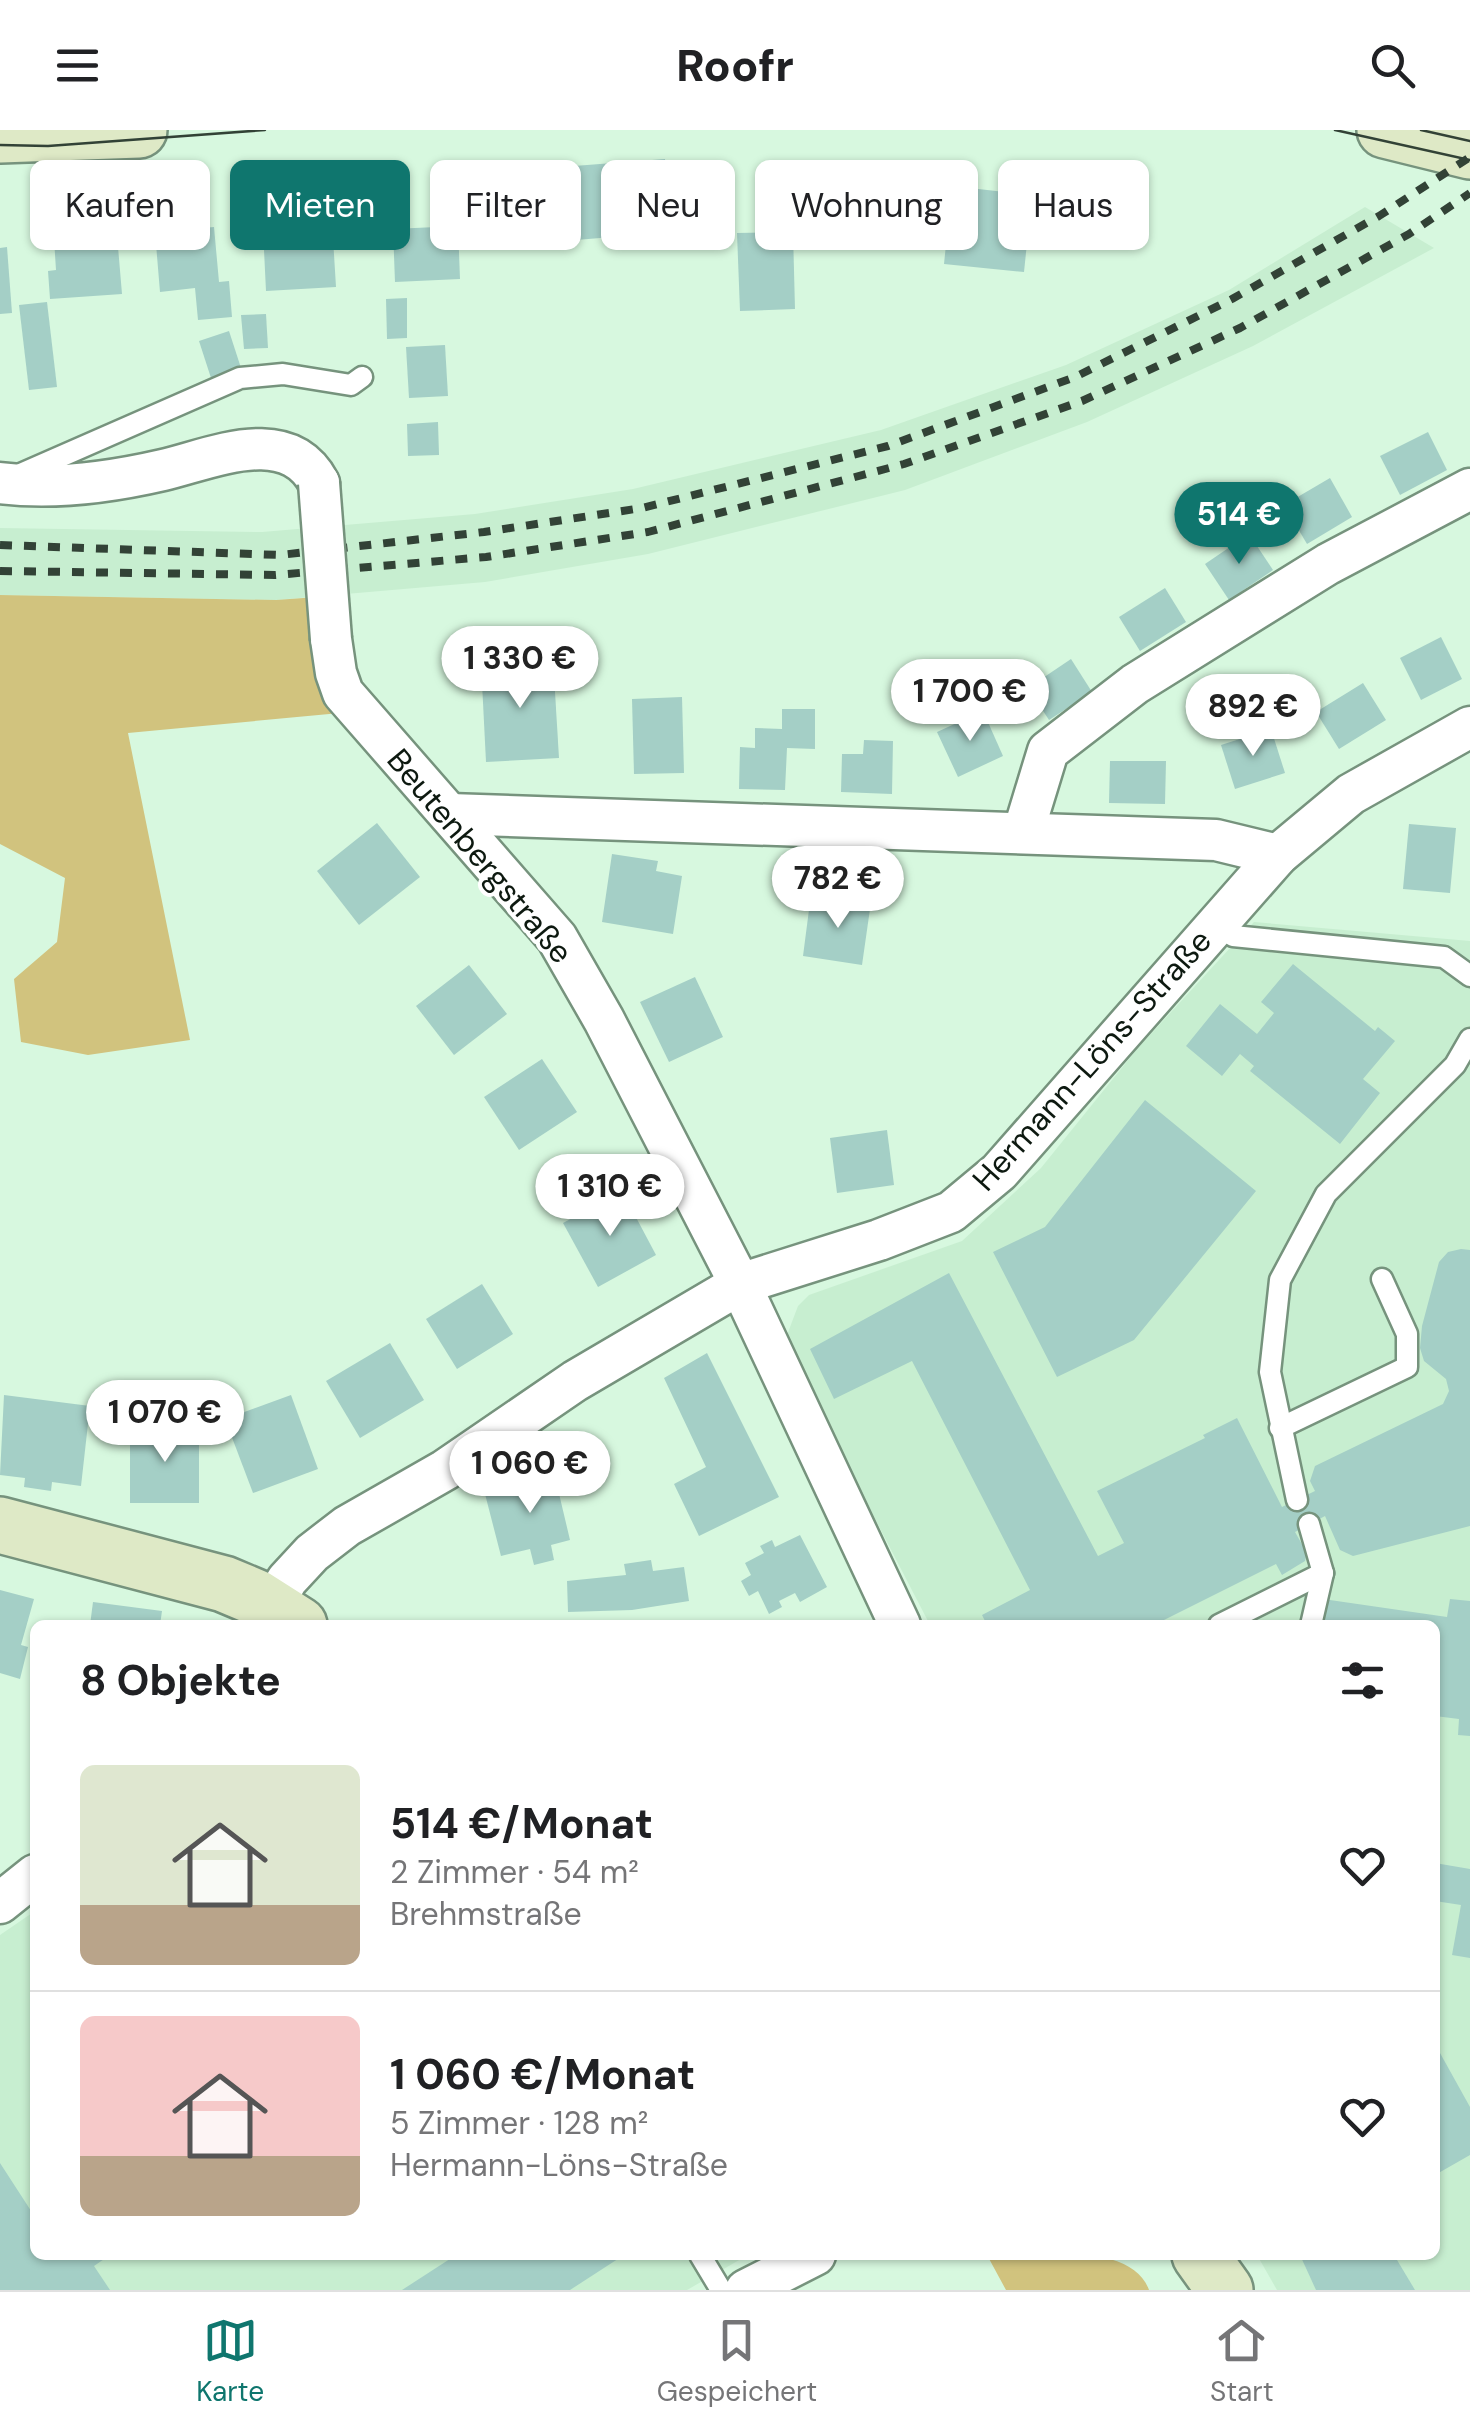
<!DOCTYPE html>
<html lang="de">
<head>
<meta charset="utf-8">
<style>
  body { margin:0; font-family:"DM Sans",sans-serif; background:#f6f6f6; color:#202124; height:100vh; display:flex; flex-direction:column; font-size:38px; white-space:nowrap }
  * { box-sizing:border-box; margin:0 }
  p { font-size:32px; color:#757577 }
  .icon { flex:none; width:55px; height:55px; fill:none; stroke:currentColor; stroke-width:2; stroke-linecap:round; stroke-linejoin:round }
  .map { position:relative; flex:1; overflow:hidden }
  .panel { position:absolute; left:30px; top:1490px; width:1410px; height:640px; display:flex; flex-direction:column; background:#fff; border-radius:15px; box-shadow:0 2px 8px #0004 }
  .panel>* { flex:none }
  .hud { position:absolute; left:30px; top:30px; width:1410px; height:90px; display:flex; gap:20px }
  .price { position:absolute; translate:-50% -85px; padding:0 22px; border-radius:35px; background:#fff; color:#222; font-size:32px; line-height:65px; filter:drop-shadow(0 2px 5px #0008) }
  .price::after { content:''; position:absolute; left:50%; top:60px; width:30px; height:22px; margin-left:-15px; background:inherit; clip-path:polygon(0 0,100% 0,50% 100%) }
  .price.on { background:#0f766e; color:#fff }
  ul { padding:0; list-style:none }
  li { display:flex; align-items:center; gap:30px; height:250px; padding:0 50px }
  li+li { border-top:2px solid #e0e0e0 }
  li span { display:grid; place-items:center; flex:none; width:280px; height:200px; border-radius:15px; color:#555 }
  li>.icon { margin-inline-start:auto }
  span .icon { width:120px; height:120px; fill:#fffc; stroke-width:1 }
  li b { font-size:42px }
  h2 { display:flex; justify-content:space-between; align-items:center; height:120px; padding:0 50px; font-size:42px }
  .tag { padding:0 35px; border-radius:15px; background:#fff; box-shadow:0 2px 8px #0004; font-size:35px; line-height:90px }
  .tag.on { background:#0f766e; color:#fff }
  header { display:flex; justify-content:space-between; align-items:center; height:130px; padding:0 50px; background:#fff; font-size:45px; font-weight:800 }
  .tabs { display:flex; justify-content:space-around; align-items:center; height:140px; border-top:2px solid #e0e0e0; background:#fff; font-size:28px; color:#757577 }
  .tabs a { display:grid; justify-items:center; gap:5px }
  .tabs .on { color:#0f766e }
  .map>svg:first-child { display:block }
  .built { fill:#c7eed0 }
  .green { fill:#d1c37e }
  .building { fill:#a4cfc6 }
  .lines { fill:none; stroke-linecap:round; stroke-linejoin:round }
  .service-casing { stroke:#76937d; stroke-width:25 }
  .minor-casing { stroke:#76937d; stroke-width:45 }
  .secondary-casing { stroke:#76937d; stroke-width:60 }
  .service { stroke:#fff; stroke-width:20 }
  .minor { stroke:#fff; stroke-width:40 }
  .secondary { stroke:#dee9c6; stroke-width:55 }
  .tram { stroke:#324236; stroke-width:2.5 }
  .rail { stroke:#324236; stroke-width:8; stroke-dasharray:12 12; stroke-linecap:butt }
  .minor-bridge-casing { stroke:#76937d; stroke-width:45; stroke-linecap:butt }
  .minor-bridge { stroke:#fff; stroke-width:40 }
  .labels { text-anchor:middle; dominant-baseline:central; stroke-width:8; stroke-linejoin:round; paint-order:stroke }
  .street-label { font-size:32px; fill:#0d1910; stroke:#fff }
</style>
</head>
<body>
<header><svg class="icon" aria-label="menu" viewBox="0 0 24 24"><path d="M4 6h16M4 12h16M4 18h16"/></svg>Roofr<svg class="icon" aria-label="search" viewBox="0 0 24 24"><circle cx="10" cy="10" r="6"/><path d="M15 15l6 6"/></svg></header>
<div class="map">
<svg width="1470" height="2160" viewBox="0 0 1470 2160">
  <rect width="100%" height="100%" fill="#d7f8df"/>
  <g class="built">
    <polygon points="1365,77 1434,118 1253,216 1087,292 905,360 648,424 485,452 276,470 0,465 0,398 262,402 475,384 633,359 881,300 1066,235 1229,160"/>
    <polygon points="1254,792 1470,811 1470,2160 1277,2160 1257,2125 1435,2125 1435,1495 930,1495 784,1213 798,1176 809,1165 962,1111 1041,1038 1137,919"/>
    <polygon points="35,1781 35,2125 748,2125 687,2160 0,2160 0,1805"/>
  </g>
  <g class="green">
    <polygon points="0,465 276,470 317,467 340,583 128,603 190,910 88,925 21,912 14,849 57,812 65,748 0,714"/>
    <path d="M 987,2125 C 1031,2125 1132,2110 1149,2160 L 1006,2160 Z"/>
  </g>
  <g class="building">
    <polygon points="665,29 671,102 541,113 535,39"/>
    <polygon points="952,56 1032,65 1024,142 944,134"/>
    <polygon points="332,92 336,157 266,161 264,120 277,120 276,96"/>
    <polygon points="458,96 460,149 395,152 393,99"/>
    <polygon points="214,97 219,152 229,151 232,187 198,190 195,158 160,162 155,102"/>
    <polygon points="793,102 795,179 740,181 737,103"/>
    <polygon points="117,105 122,164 50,169 48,141 56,140 54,109"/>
    <polygon points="7,117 12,183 0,184 0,118"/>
    <polygon points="407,168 407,208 387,209 386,169"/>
    <polygon points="47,172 57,257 29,260 19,175"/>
    <polygon points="266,184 268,218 244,219 241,185"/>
    <polygon points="229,201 241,238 211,248 199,211"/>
    <polygon points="445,215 448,266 409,268 406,217"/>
    <polygon points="438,292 439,325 408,326 407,294"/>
    <polygon points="1428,302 1447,340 1400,365 1380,326"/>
    <polygon points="1330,348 1352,387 1307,414 1284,375"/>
    <polygon points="1249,404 1273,440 1229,470 1205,434"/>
    <polygon points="1165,458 1186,492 1140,521 1119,487"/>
    <polygon points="1441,507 1462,549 1421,570 1400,528"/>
    <polygon points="553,529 559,628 486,632 481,533"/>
    <polygon points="1071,529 1092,562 1049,590 1028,558"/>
    <polygon points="1363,553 1386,590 1339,619 1316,582"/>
    <polygon points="682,567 684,643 634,644 632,569"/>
    <polygon points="782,579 815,579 815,619 787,618 785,660 739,659 740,617 755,618 755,598 782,599"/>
    <polygon points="983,581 1003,626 958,647 937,602"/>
    <polygon points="1271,599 1285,643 1235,659 1221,615"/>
    <polygon points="864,610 893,611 892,664 841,662 842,624 863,624"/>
    <polygon points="1110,631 1166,631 1165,674 1109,673"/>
    <polygon points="377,693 420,747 359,795 317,741"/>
    <polygon points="1409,694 1456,698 1450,763 1403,759"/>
    <polygon points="612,724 658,731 656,741 682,746 673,804 602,792"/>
    <polygon points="833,767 871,772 862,835 803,826 810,772 832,775"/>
    <polygon points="1293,834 1375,901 1378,897 1395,911 1363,949 1380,963 1340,1014 1250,941 1254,936 1240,924 1222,946 1186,916 1220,874 1257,904 1274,883 1261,872"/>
    <polygon points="469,835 507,884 454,925 416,876"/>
    <polygon points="695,847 723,907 669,932 640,872"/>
    <polygon points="542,929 577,982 519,1020 484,967"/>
    <polygon points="1145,970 1256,1061 1134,1210 1057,1247 993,1122 1045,1097"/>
    <polygon points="887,1000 894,1055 837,1063 830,1008"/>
    <polygon points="622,1061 656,1125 598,1157 563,1093"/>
    <polygon points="1461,1119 1470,1120 1470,1396 1353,1426 1340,1420 1325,1386 1295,1402 1307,1423 1305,1431 1282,1445 1276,1434 1154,1495 987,1495 982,1485 1030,1460 912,1231 834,1269 810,1219 949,1143 1098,1426 1124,1413 1097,1361 1205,1308 1203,1305 1237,1288 1282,1377 1315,1361 1310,1351 1315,1336 1443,1274 1449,1261 1446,1249 1424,1231 1420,1218 1422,1196 1439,1132 1448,1122"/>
    <polygon points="482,1154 513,1204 457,1239 426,1189"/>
    <polygon points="390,1213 424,1270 360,1308 326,1251"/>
    <polygon points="707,1223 779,1367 699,1406 674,1354 706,1337 664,1248"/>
    <polygon points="4,1265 90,1276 81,1356 52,1352 51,1361 24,1357 25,1348 0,1345"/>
    <polygon points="291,1265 318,1339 253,1363 225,1289"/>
    <polygon points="199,1297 199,1373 130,1373 130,1298"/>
    <polygon points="552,1334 570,1410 551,1415 554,1430 534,1435 530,1419 501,1426 485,1364 529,1357 525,1340"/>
    <polygon points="800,1405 827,1457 800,1472 795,1463 779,1471 782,1477 769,1484 758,1461 749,1466 741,1451 751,1445 745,1433 764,1423 760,1416 772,1410 775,1417"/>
    <polygon points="651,1430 653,1441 684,1437 689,1471 632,1480 568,1482 567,1451 626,1445 624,1434"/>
    <polygon points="0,1460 34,1469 21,1515 28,1517 20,1549 0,1543"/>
    <polygon points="1323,1469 1447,1487 1450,1469 1470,1471 1470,1606 1458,1605 1459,1589 1435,1586 1435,1495 1319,1495"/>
    <polygon points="93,1472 162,1481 160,1495 90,1495"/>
    <polygon points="1435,1733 1470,1739 1470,1828 1452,1825 1461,1775 1435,1771"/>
    <polygon points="1435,1914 1470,1977 1470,2025 1435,2045"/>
    <polygon points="0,2033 35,2087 35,2125 110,2125 94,2136 110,2160 0,2160"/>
    <polygon points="456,2125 624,2125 570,2160 402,2160"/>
    <polygon points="1300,2125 1394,2125 1415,2160 1316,2160"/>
  </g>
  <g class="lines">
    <g class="service-casing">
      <g id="service">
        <polyline points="14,347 240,248 283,244 351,255 362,247"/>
        <polyline points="1215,793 1233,806 1444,827 1470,846"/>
        <polyline points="1280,1298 1407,1237 1407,1204 1382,1149"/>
        <polyline points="1297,1370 1270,1242 1280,1150 1326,1064 1455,935 1470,909"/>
        <polyline points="1309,1394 1323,1443 1311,1495"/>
        <polyline points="1219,1495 1323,1443"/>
        <polyline points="700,2125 721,2160"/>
      </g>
    </g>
    <g class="minor-casing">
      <g id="minor">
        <path d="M 0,353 C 53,360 111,352 163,340 C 211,329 287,293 319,353"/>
        <polyline points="331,509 336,543 343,563 557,808 604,890 740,1154 900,1495"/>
        <polyline points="450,684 1216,710 1278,725"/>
        <polyline points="1023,703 1048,621 1135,554 1328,434 1470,359"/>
        <polyline points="261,1495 287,1450 312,1423 347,1396 445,1340 575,1251 740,1154 879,1110 951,1082 999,1042 1278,725 1351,664 1470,597"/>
        <polyline points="0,1773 35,1745"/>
        <polyline points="746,2160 815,2125"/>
      </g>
    </g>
    <g class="secondary-casing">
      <g id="secondary">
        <polyline points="1385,0 1470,21"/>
        <polyline points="0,5 139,0"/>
        <polyline points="0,1395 224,1454 255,1467 299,1495"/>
        <polyline points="1200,2125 1225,2160"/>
      </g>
    </g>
    <use href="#service" class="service"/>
    <use href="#minor" class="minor"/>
    <use href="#secondary" class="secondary"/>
    <g class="tram">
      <polyline points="1335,0 1470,30"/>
      <polyline points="1421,0 1470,11"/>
      <polyline points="0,15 48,16 265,0"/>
    </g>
    <g class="rail">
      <polyline points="0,415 280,425 484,402 642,378 888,316 1075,247 1232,169 1379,86 1470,27"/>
      <polyline points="0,441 275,445 486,427 648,402 904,334 1082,271 1240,198 1409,104 1470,63"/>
    </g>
    <g class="minor-bridge-casing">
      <polyline id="minor-bridge" points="319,353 331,509"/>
    </g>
    <use href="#minor-bridge" class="minor-bridge"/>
  </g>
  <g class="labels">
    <g class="street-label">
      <text transform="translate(480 726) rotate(50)">Beutenbergstraße</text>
      <text transform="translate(1092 930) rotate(-48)">Hermann-Löns-Straße</text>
    </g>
  </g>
</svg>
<b class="price on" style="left:1239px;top:437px">514 €</b>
<b class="price" style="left:520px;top:581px">1 330 €</b>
<b class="price" style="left:970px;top:614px">1 700 €</b>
<b class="price" style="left:1253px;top:629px">892 €</b>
<b class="price" style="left:838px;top:801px">782 €</b>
<b class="price" style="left:610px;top:1109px">1 310 €</b>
<b class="price" style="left:165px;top:1335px">1 070 €</b>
<b class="price" style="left:530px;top:1386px">1 060 €</b>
<div class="hud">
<a class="tag">Kaufen</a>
<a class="tag on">Mieten</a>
<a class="tag">Filter</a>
<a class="tag">Neu</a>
<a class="tag">Wohnung</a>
<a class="tag">Haus</a>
</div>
<section class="panel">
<h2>8 Objekte<svg class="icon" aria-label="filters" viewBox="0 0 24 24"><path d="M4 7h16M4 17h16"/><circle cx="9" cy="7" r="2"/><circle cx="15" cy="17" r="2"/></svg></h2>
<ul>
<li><span style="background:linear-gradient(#dfe7d0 70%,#b9a48a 0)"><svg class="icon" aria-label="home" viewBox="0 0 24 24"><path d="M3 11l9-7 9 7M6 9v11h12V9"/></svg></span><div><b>514 €/Monat</b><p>2 Zimmer · 54 m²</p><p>Brehmstraße</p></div><svg class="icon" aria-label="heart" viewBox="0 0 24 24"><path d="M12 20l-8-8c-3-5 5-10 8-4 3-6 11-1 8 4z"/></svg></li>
<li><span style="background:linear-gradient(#f6c9c9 70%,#b9a48a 0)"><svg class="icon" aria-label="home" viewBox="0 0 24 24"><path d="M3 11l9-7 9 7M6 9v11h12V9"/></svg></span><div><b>1 060 €/Monat</b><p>5 Zimmer · 128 m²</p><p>Hermann-Löns-Straße</p></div><svg class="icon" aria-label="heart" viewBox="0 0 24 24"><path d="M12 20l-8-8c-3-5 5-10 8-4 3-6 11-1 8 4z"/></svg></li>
</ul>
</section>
</div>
<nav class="tabs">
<a class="on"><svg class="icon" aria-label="map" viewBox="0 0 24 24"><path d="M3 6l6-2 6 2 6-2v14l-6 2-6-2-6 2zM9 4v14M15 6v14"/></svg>Karte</a>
<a><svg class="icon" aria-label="saved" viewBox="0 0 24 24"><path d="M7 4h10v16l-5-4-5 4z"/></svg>Gespeichert</a>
<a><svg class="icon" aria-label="home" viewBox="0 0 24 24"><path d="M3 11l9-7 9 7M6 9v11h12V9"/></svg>Start</a>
</nav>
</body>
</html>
